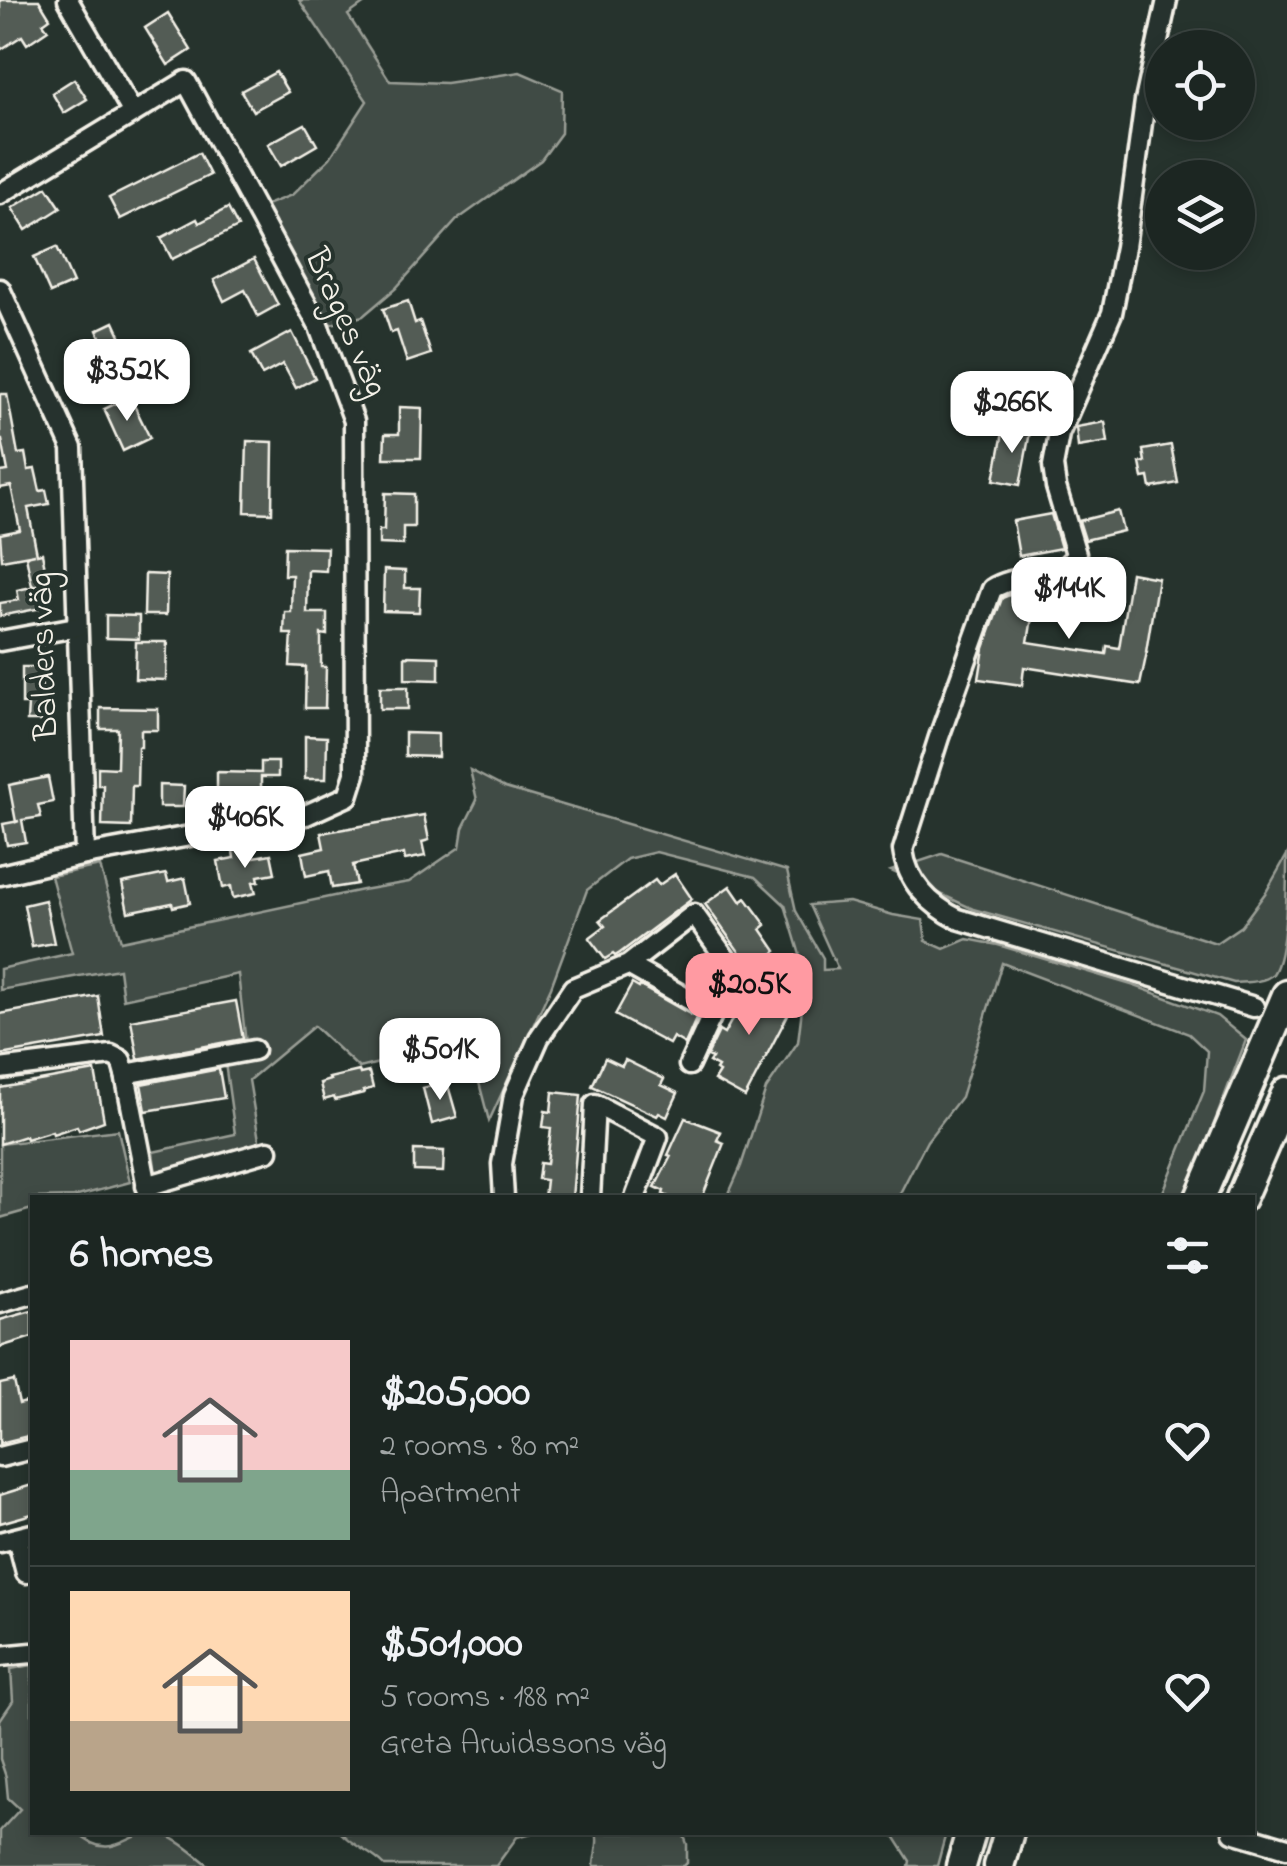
<!DOCTYPE html>
<html lang="en">
<head>
<meta charset="utf-8">
<style>
  body { margin:0; font-family:"Indie Flower",sans-serif; background:#29322f; color:#f1f3f6; height:100vh; display:flex; flex-direction:column; font-size:38px; white-space:nowrap }
  * { box-sizing:border-box; margin:0 }
  p { font-size:32px; color:#a0a5a5 }
  .icon { flex:none; width:55px; height:55px; fill:none; stroke:currentColor; stroke-width:2; stroke-linecap:round; stroke-linejoin:round }
  .map { position:relative; flex:1; overflow:hidden }
  .sheet { position:absolute; left:30px; top:1195px; width:1225px; height:640px; display:flex; flex-direction:column; background:#1c2622; border-radius:0px; box-shadow:0 5px 15px #0003,0 0 0 2px #3a4340 }
  .sheet>* { flex:none }
  .buttons { position:absolute; left:1145px; top:30px; display:grid; gap:20px }
  .buttons a { display:grid; place-items:center; width:110px; height:110px; border-radius:50%; background:#1c2622; box-shadow:0 5px 15px #0003,0 0 0 2px #3a4340; font-size:50px }
  .price { position:absolute; translate:-50% -85px; padding:0 22px; border-radius:20px; background:#fff; color:#222; font-size:32px; line-height:65px; filter:drop-shadow(0 2px 5px #0008) }
  .price::after { content:''; position:absolute; left:50%; top:60px; width:30px; height:22px; margin-left:-15px; background:inherit; clip-path:polygon(0 0,100% 0,50% 100%) }
  .price.current { background:#ff9aa2; color:#111 }
  ul { padding:0; list-style:none }
  li { display:flex; align-items:center; gap:30px; height:250px; padding:0 40px }
  li+li { border-top:2px solid #3a4340 }
  li span { display:grid; place-items:center; flex:none; width:280px; height:200px; border-radius:0px; color:#555 }
  li>.icon { margin-inline-start:auto }
  span .icon { width:120px; height:120px; fill:#fffc; stroke-width:1 }
  li b { font-size:42px }
  h2 { display:flex; justify-content:space-between; align-items:center; height:120px; padding:0 40px; font-size:42px }
  .map>svg:first-child { display:block }
  .green { fill:#414b45; stroke:#9a9e96; stroke-width:2.5 }
  .building { fill:#525c55; stroke:#f4f1e8; stroke-width:2.5 }
  .lines { fill:none; stroke-linecap:round; stroke-linejoin:round }
  .minor-casing { stroke:#f4f1e8; stroke-width:25 }
  .highway-casing { stroke:#f4f1e8; stroke-width:35 }
  .minor { stroke:#26332d; stroke-width:18 }
  .highway { stroke:#26332d; stroke-width:28 }
  .labels { text-anchor:middle; dominant-baseline:central; stroke-width:8; stroke-linejoin:round; paint-order:stroke }
  .street-label { font-size:35px; fill:#f4f1e8; stroke:#26332d }
</style>
</head>
<body>
<div class="map">
<svg width="1287" height="1866" viewBox="0 0 1287 1866">
  <rect width="100%" height="100%" fill="#26332d"/>
  <filter id="ink" filterUnits="userSpaceOnUse"><feTurbulence type="fractalNoise" baseFrequency=".01" numOctaves="2"/><feDisplacementMap in="SourceGraphic" scale="20" xChannelSelector="R" yChannelSelector="G"/><feConvolveMatrix kernelMatrix="1 2 1 2 8 2 1 2 1" color-interpolation-filters="sRGB"/></filter>
  <g filter="url(#ink)">
    <g class="green">
      <polygon points="299,0 369,0 348,15 390,81 446,83 520,72 562,90 561,133 541,160 457,220 396,288 363,316 319,327 256,209 292,195 330,158 367,101"/>
      <polygon points="470,770 505,788 787,871 796,911 823,958 823,970 838,969 809,905 849,902 893,915 923,920 926,941 944,949 967,939 998,945 1135,986 1217,1016 1246,1040 1186,1197 1161,1197 1204,1091 1207,1051 1189,1034 1002,963 961,1097 927,1141 898,1197 727,1198 741,1166 766,1089 798,1042 806,975 785,905 755,877 656,852 627,859 587,890 551,987 489,1121 468,1040 359,1068 314,1026 249,1080 260,1146 156,1175 153,1152 235,1134 225,1063 262,1058 263,1044 246,1044 238,974 123,999 119,969 0,990 0,969 72,953 51,876 100,866 121,941 362,890 409,882 460,847 463,828 477,800"/>
      <path d="M 942,854 L 1216,943 L 1241,926 L 1266,892 L 1287,855 C 1287,885 1287,953 1273,974 C 1263,983 1247,982 1234,983 L 973,909 L 891,871 Z"/>
      <polygon points="118,1130 130,1182 74,1197 32,1198 32,1209 0,1218 0,1144"/>
      <path d="M 32,1665 L 32,1832 L 78,1833 C 111,1866 133,1828 156,1832 C 177,1837 194,1854 210,1866 L 0,1866 L 0,1831 L 20,1809 L 8,1798 L 6,1777 L 0,1759 L 0,1720 L 13,1701 L 11,1669 Z"/>
      <path d="M 341,1833 L 532,1833 L 517,1837 L 496,1866 L 385,1866 C 372,1852 354,1847 341,1833 Z"/>
      <path d="M 596,1833 L 683,1833 L 687,1844 L 687,1863 L 684,1866 L 594,1866 C 594,1855 600,1842 596,1833 Z"/>
      <polygon points="892,1833 946,1833 937,1866 909,1866 910,1861"/>
    </g>
    <g class="building">
      <polygon points="0,0 39,0 50,18 43,23 48,30 27,44 22,36 0,50"/>
      <polygon points="168,13 191,50 168,65 145,28"/>
      <polygon points="276,72 288,92 253,111 241,91"/>
      <polygon points="74,79 87,99 64,113 52,93"/>
      <polygon points="305,124 317,145 281,166 268,144"/>
      <polygon points="199,153 210,175 120,219 109,198"/>
      <polygon points="47,187 61,208 26,230 12,208"/>
      <polygon points="228,208 238,227 172,259 161,238 197,219 199,223"/>
      <polygon points="57,247 73,283 50,293 34,257"/>
      <polygon points="254,259 278,305 258,316 245,290 224,301 214,280"/>
      <polygon points="408,301 415,323 420,321 431,354 407,362 397,331 391,333 383,309"/>
      <polygon points="114,322 128,353 111,361 97,330"/>
      <polygon points="292,332 315,378 296,388 283,364 262,375 251,354"/>
      <polygon points="0,394 7,394 18,454 25,453 28,470 35,469 40,491 46,490 49,504 28,508 37,554 42,553 48,583 32,586 26,556 35,554 2,560 0,534 20,530 11,486 0,488 0,472 8,471 2,440 0,440"/>
      <polygon points="130,397 150,438 123,451 104,409"/>
      <polygon points="399,407 422,408 421,458 384,458 385,434 399,434"/>
      <polygon points="1105,422 1108,442 1078,447 1076,427"/>
      <polygon points="1004,427 1030,432 1020,485 994,480"/>
      <polygon points="247,441 273,442 272,513 245,512"/>
      <polygon points="1171,445 1178,483 1151,488 1149,477 1143,478 1140,463 1145,462 1143,450"/>
      <polygon points="385,493 414,494 414,527 403,527 403,545 379,544 379,530 384,530"/>
      <polygon points="1118,511 1123,531 1085,540 1079,521"/>
      <polygon points="1051,514 1061,548 1019,556 1013,521"/>
      <polygon points="285,547 327,548 326,571 308,570 307,613 327,613 327,635 321,634 321,667 326,667 325,708 305,708 306,667 290,666 292,634 284,634 285,612 291,612 292,575 284,575"/>
      <polygon points="384,570 405,571 405,588 420,588 419,612 383,611"/>
      <polygon points="1131,573 1158,578 1146,652 1147,652 1140,685 1024,667 1022,685 979,679 984,648 1002,598 1017,592 1036,594 1028,642 1106,654 1107,646 1119,648"/>
      <polygon points="145,574 167,575 166,615 144,615"/>
      <polygon points="42,585 47,607 0,616 0,603 19,600 17,590"/>
      <polygon points="106,615 139,616 139,639 106,638"/>
      <polygon points="136,642 167,642 166,680 135,679"/>
      <polygon points="405,656 439,657 439,680 405,679"/>
      <polygon points="22,667 42,667 41,721 27,721 28,704 22,704"/>
      <rect x="380" y="687" width="28" height="22"/>
      <polygon points="100,708 158,709 158,730 141,730 141,747 138,747 137,786 132,786 131,827 102,826 103,785 98,785 98,767 117,768 118,729 100,729"/>
      <polygon points="405,733 438,734 438,757 405,756"/>
      <polygon points="305,736 327,737 326,779 305,779"/>
      <polygon points="261,762 278,762 278,777 261,777 261,793 217,792 217,772 261,773"/>
      <polygon points="48,777 53,802 38,805 41,817 22,820 26,842 7,845 3,824 19,821 16,822 9,785"/>
      <polygon points="159,785 184,786 183,807 159,807"/>
      <polygon points="424,815 429,840 422,842 425,856 405,860 404,854 353,865 357,884 332,888 329,871 306,876 302,853 324,848 321,833"/>
      <polygon points="252,847 254,857 271,854 275,873 258,876 259,881 253,882 256,893 233,898 231,886 223,888 218,861 234,858 233,851"/>
      <polygon points="166,874 168,882 185,878 190,903 173,907 172,903 128,912 122,883"/>
      <polygon points="675,874 692,899 620,953 615,956 613,954 605,959 589,938 605,926 600,920 655,880 659,885"/>
      <polygon points="730,886 741,902 746,898 766,925 761,929 776,951 752,970 705,904"/>
      <polygon points="45,900 54,943 32,947 24,905"/>
      <polygon points="754,980 794,1003 745,1097 714,1080 719,1072 716,1070 718,1067 709,1062 712,1058 707,1056 719,1031 724,1034"/>
      <polygon points="632,984 639,988 640,986 695,1017 696,1019 685,1044 673,1037 669,1044 615,1015"/>
      <polygon points="98,996 104,1037 0,1055 0,1014"/>
      <polygon points="236,1001 243,1039 138,1059 131,1020"/>
      <polygon points="605,1058 622,1066 625,1060 664,1079 661,1085 678,1093 667,1117 659,1113 657,1116 592,1086"/>
      <polygon points="219,1069 224,1098 146,1111 141,1084"/>
      <polygon points="95,1071 104,1121 79,1130 77,1126 53,1134 52,1131 26,1139 25,1136 0,1144 0,1088"/>
      <polygon points="359,1071 360,1074 369,1072 373,1088 363,1091 364,1093 335,1100 334,1097 324,1100 320,1083 330,1080 329,1078"/>
      <polygon points="447,1082 457,1117 432,1124 423,1088"/>
      <polygon points="553,1092 581,1095 572,1198 544,1198 546,1180 538,1179 540,1163 547,1164 551,1128 543,1127 545,1111 551,1112"/>
      <polygon points="685,1118 721,1132 717,1140 724,1143 702,1198 671,1198 663,1194 664,1191 655,1187 671,1156 668,1155"/>
      <polygon points="414,1150 444,1151 443,1172 414,1171"/>
      <polygon points="32,1311 32,1337 0,1347 0,1320"/>
      <polygon points="14,1381 19,1404 29,1401 32,1412 32,1435 0,1443 0,1384"/>
      <polygon points="32,1485 32,1514 0,1523 0,1495"/>
    </g>
    <g class="lines">
      <g class="minor-casing">
        <g id="minor">
          <polyline points="68,0 133,113"/>
          <path d="M 1167,0 L 1145,101 L 1125,247 L 1112,313 L 1059,434 L 1053,466 L 1056,487 L 1076,554 C 1062,582 1017,572 992,589 L 939,737 L 903,850 C 907,882 930,905 958,919 L 1254,1007"/>
          <polyline points="0,194 186,81 319,327 354,421 355,774 348,796 306,815 85,855 0,875"/>
          <polyline points="0,289 72,448 85,855"/>
          <polyline points="0,641 76,627"/>
          <polyline points="689,1065 713,1013"/>
          <polyline points="0,1069 111,1055 121,1060 125,1074 254,1050"/>
          <polyline points="125,1074 149,1197"/>
          <polyline points="146,1186 268,1151"/>
          <polyline points="504,1198 502,1164 514,1095 539,1038 573,988 628,965 694,914 737,974 713,1013 628,965"/>
          <polyline points="590,1198 595,1104 658,1137 635,1198"/>
          <polyline points="0,1303 32,1294"/>
          <polyline points="0,1457 32,1449"/>
          <polyline points="17,1538 26,1573 32,1572"/>
          <polyline points="0,1542 32,1534"/>
          <polyline points="0,1656 32,1653"/>
          <polyline points="1233,1832 1287,1848"/>
        </g>
      </g>
      <g class="highway-casing">
        <g id="highway">
          <polyline points="1200,1198 1287,995"/>
          <polyline points="1241,1198 1287,1092"/>
          <polyline points="961,1866 971,1832"/>
          <polyline points="999,1866 1009,1832"/>
        </g>
      </g>
      <use href="#minor" class="minor"/>
      <use href="#highway" class="highway"/>
    </g>
  </g>
  <g class="labels">
    <g class="street-label">
      <text transform="translate(345 323) rotate(66)">Brages väg</text>
      <text transform="translate(45 656) rotate(-92)">Balders väg</text>
    </g>
  </g>
</svg>
<div class="buttons">
<a><svg class="icon" aria-label="locate" viewBox="0 0 24 24"><circle cx="12" cy="12" r="6"/><path d="M12 2v4M12 18v4M2 12h4M18 12h4"/></svg></a>
<a><svg class="icon" aria-label="layers" viewBox="0 0 24 24"><path d="M12 4l9 5-9 5-9-5zM3 14l9 5 9-5"/></svg></a>
</div>
<b class="price" style="left:127px;top:424px">$352K</b>
<b class="price" style="left:1012px;top:456px">$266K</b>
<b class="price" style="left:1069px;top:642px">$144K</b>
<b class="price" style="left:245px;top:871px">$406K</b>
<b class="price current" style="left:749px;top:1038px">$205K</b>
<b class="price" style="left:440px;top:1103px">$501K</b>
<section class="sheet">
<h2>6 homes<svg class="icon" aria-label="filters" viewBox="0 0 24 24"><path d="M4 7h16M4 17h16"/><circle cx="9" cy="7" r="2"/><circle cx="15" cy="17" r="2"/></svg></h2>
<ul>
<li><span style="background:linear-gradient(#f6c9c9 65%,#7fa58c 0)"><svg class="icon" aria-label="home" viewBox="0 0 24 24"><path d="M3 11l9-7 9 7M6 9v11h12V9"/></svg></span><div><b>$205,000</b><p>2 rooms · 80 m²</p><p>Apartment</p></div><svg class="icon" aria-label="heart" viewBox="0 0 24 24"><path d="M12 20l-8-8c-3-5 5-10 8-4 3-6 11-1 8 4z"/></svg></li>
<li><span style="background:linear-gradient(#ffd9b3 65%,#b9a48a 0)"><svg class="icon" aria-label="home" viewBox="0 0 24 24"><path d="M3 11l9-7 9 7M6 9v11h12V9"/></svg></span><div><b>$501,000</b><p>5 rooms · 188 m²</p><p>Greta Arwidssons väg</p></div><svg class="icon" aria-label="heart" viewBox="0 0 24 24"><path d="M12 20l-8-8c-3-5 5-10 8-4 3-6 11-1 8 4z"/></svg></li>
</ul>
</section>
</div>
</body>
</html>
